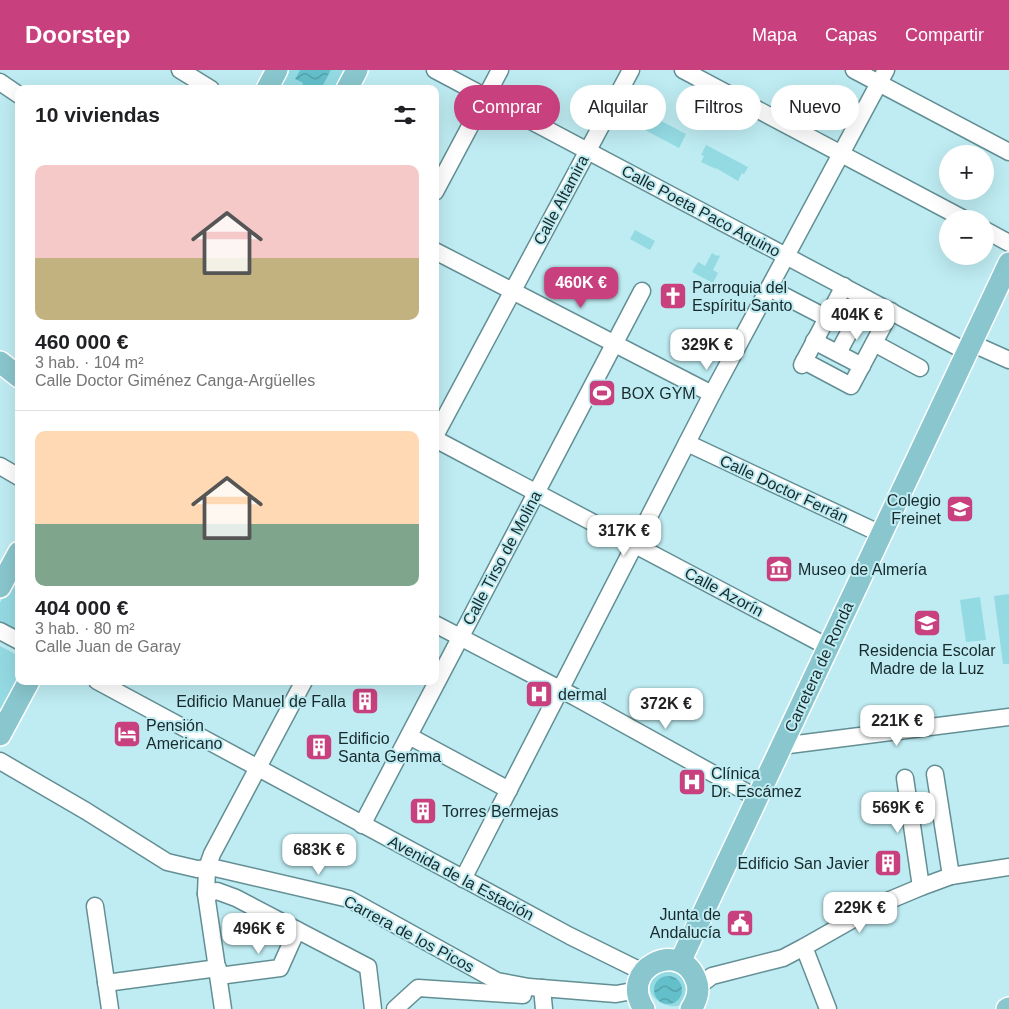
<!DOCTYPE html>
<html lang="es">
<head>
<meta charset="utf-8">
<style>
  body { margin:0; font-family:Helvetica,sans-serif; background:#f2f2f2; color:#202124; height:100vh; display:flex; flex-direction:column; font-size:19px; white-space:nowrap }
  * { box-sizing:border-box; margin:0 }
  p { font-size:16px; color:#757577 }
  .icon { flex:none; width:28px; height:28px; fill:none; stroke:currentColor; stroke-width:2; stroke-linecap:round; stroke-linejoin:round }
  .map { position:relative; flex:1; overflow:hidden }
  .panel { position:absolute; left:15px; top:15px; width:424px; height:600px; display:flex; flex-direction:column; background:#fff; border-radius:10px; box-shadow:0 5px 20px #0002 }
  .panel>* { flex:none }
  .guide { position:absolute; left:454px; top:15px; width:475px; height:45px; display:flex; gap:10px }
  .controls { position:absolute; left:939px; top:75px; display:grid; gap:10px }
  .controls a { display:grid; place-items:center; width:55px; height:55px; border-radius:50%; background:#fff; box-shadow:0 5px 20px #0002; font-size:25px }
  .price { position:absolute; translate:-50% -42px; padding:0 11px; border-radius:10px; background:#fff; color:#222; font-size:16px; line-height:32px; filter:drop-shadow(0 1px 2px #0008) }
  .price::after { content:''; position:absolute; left:50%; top:30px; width:15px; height:11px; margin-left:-8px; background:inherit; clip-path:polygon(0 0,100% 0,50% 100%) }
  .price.active { background:#c8407e; color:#fff }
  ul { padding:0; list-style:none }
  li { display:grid; align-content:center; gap:10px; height:265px; padding:0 20px }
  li+li { border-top:1px solid #e0e0e0 }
  li span { display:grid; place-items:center; height:155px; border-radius:10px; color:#555 }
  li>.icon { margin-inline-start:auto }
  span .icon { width:90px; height:90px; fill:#fffc; stroke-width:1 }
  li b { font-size:21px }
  h2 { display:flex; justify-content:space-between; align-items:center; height:60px; padding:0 20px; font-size:21px }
  .pill { padding:0 18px; border-radius:22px; background:#fff; box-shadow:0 5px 20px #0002; font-size:18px; line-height:45px }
  .pill.active { background:#c8407e; color:#fff }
  header { display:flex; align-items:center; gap:30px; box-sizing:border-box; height:70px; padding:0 25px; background:#c8407e; color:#fff }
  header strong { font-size:24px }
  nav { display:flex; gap:28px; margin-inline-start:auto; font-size:18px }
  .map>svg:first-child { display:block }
  .green { fill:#94dae3 }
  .water { fill:url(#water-waves) }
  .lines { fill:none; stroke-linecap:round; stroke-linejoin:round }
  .minor-casing { stroke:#638f94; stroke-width:19 }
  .major-casing { stroke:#fff; stroke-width:24 }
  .minor { stroke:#fff; stroke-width:16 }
  .major { stroke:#89c6cd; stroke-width:21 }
  .labels { text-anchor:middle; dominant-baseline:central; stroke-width:4; stroke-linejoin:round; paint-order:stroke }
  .street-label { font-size:16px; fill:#182a2c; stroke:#beecf2 }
  .poi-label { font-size:16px; fill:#182a2c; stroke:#beecf2; text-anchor:start }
</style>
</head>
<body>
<header>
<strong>Doorstep</strong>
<nav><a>Mapa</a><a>Capas</a><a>Compartir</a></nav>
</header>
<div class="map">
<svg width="1009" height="939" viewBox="0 0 1009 939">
  <defs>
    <pattern id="water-waves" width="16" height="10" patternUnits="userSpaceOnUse" patternTransform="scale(1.25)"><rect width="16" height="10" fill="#63bfca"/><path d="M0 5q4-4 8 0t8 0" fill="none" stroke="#519ba4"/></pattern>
  </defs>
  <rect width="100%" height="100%" fill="#beecf2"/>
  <g class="green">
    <polygon points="284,0 300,0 295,9 303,13 300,19 274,19"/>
    <polygon points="331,0 347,0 337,19 321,19"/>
    <polygon points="644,42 686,64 679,78 643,59 646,52 644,51 646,47 643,45"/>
    <polygon points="706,75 748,97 744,104 742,103 738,111 716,98 716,99 701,92 704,86 701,85"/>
    <polygon points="635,160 655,171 650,180 630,169"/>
    <polygon points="712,183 717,186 718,185 720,186 713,200 718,203 713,213 692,202 698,192 705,196"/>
    <polygon points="19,497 19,565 0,555 0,533"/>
    <polygon points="1009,524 1009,594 1003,594 994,526"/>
    <polygon points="980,527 986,570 966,572 960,530"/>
    <polygon points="0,576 19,586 19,611 0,648"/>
    <path d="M 666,901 C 678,902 689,910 687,923 C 686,928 683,933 678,936 C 654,939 635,911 666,901 Z"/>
  </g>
  <g class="water">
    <polygon points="300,0 331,0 321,19 311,18 311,19 300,19 303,13 295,9"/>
    <circle cx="668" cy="920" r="14"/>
  </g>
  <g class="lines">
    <g class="minor-casing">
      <g id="minor">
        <polyline points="180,0 211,19"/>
        <polyline points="435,0 967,282"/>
        <polyline points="683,0 964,149"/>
        <polyline points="854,0 1009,82"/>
        <polyline points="0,12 19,25"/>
        <polyline points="435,122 500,0"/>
        <polyline points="985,160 1009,173"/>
        <polyline points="435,181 712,324"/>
        <polyline points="769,218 827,248"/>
        <polyline points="814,271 862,296"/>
        <polyline points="874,273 920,298"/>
        <polyline points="971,273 1009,290"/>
        <polyline points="838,283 867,229"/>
        <polyline points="804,291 851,316 891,241"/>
        <polyline points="802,295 844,216"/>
        <polyline points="435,366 631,0"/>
        <polyline points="435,369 828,577"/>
        <polyline points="687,373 881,464"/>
        <polyline points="0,396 19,407"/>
        <polyline points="435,554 575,627 757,728"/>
        <polyline points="0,561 19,571"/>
        <polyline points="97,611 570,866 643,902"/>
        <polyline points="409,666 509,720"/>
        <polyline points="781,676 1009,647"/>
        <polyline points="0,691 86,741 167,792 197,799 215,798 349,829 497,911 529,917 616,924 627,922 638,923"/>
        <polyline points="935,704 951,806"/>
        <polyline points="905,708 921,817"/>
        <polyline points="362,755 642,221"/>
        <polyline points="463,809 712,324 886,0"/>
        <polyline points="206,824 217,821 236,828 368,897 373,939"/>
        <polyline points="95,836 110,939"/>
        <polyline points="804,877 828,939"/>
        <polyline points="219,906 280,898 297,860"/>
        <polyline points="106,913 218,898"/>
        <polyline points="542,918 544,939"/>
        <polyline points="698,920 700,915 712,906 783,888 804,877 878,835 921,817 951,806 1009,797"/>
        <polyline points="223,939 206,824 207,798 212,784 304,611"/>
        <polyline points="395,939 418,918 523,925"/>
      </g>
    </g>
    <g class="major-casing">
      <g id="major">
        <polyline points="267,19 277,0"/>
        <polyline points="347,19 357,0"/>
        <polyline points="0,292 19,307"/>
        <polyline points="0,517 19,482"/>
        <polyline points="0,665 29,611"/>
        <polyline points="680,892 1009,193"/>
        <path d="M 644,939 C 617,898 681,868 696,910 C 700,920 697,930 691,939"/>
        <polyline points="1007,939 1009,938"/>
      </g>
    </g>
    <use href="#minor" class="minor"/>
    <use href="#major" class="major"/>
  </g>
  <defs>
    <g id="church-square" transform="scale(1.4375)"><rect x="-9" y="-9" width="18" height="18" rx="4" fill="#c8407e" stroke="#beecf2"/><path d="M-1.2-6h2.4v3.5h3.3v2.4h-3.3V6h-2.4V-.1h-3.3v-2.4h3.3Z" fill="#fff"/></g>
    <g id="stadium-square" transform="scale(1.4375)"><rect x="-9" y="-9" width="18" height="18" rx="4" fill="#c8407e" stroke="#beecf2"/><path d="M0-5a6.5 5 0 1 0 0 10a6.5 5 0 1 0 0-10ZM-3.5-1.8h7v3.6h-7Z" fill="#fff"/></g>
    <g id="school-square" transform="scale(1.4375)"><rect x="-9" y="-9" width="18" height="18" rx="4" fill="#c8407e" stroke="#beecf2"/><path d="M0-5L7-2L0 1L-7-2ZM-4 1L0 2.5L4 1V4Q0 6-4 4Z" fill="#fff"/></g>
    <g id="museum-square" transform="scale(1.4375)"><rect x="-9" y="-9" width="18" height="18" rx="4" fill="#c8407e" stroke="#beecf2"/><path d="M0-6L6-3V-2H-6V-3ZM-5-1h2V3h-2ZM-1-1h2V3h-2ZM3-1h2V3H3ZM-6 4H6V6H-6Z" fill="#fff"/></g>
    <g id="hospital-square" transform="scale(1.4375)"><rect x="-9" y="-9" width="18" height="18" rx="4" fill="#c8407e" stroke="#beecf2"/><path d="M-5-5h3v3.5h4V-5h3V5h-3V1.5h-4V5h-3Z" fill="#fff"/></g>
    <g id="building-square" transform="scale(1.4375)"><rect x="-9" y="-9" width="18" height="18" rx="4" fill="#c8407e" stroke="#beecf2"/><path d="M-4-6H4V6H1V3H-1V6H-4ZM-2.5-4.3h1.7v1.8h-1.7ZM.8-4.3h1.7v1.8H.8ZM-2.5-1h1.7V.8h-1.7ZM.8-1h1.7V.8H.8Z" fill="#fff"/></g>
    <g id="hotel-square" transform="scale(1.4375)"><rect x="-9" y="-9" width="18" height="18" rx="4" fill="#c8407e" stroke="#beecf2"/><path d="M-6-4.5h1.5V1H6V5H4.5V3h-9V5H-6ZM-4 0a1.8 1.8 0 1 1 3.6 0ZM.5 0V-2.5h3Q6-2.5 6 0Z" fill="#fff"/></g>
    <g id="civic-square" transform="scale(1.4375)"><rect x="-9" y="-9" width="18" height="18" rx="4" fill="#c8407e" stroke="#beecf2"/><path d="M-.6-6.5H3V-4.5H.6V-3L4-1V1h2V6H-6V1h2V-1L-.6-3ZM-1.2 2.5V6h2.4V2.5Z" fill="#fff"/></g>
  </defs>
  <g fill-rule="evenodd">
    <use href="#church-square" x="673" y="226"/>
    <use href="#stadium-square" x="602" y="323"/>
    <use href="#school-square" x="960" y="439"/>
    <use href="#museum-square" x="779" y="499"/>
    <use href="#school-square" x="927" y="553"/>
    <use href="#hospital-square" x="539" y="624"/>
    <use href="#building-square" x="365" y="631"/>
    <use href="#hotel-square" x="127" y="664"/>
    <use href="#building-square" x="319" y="677"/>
    <use href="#hospital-square" x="692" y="712"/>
    <use href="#building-square" x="423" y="741"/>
    <use href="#building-square" x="888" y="793"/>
    <use href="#civic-square" x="740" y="853"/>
  </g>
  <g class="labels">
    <g class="street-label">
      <text transform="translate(561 130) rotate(-62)">Calle Altamira</text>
      <text transform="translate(701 141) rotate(28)">Calle Poeta Paco Aquino</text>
      <text transform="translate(784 419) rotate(25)">Calle Doctor Ferrán</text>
      <text transform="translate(502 488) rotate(-62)">Calle Tirso de Molina</text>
      <text transform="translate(724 522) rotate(28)">Calle Azorín</text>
      <text transform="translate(819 597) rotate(-65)">Carretera de Ronda</text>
      <text transform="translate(461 808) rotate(28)">Avenida de la Estación</text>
      <text transform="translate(409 864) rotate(28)">Carrera de los Picos</text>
    </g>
    <g class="poi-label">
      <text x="692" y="217">Parroquia del<tspan x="692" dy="18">Espíritu Santo</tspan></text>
      <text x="621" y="323">BOX GYM</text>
      <text x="941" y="430" text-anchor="end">Colegio<tspan x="941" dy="18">Freinet</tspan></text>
      <text x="798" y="499">Museo de Almería</text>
      <text x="927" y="580" text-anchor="middle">Residencia Escolar<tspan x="927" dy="18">Madre de la Luz</tspan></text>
      <text x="558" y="624">dermal</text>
      <text x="346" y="631" text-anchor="end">Edificio Manuel de Falla</text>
      <text x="146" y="655">Pensión<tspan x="146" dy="18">Americano</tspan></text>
      <text x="338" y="668">Edificio<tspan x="338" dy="18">Santa Gemma</tspan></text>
      <text x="711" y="703">Clínica<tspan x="711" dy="18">Dr. Escámez</tspan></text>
      <text x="442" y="741">Torres Bermejas</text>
      <text x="869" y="793" text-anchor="end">Edificio San Javier</text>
      <text x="721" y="844" text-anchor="end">Junta de<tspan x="721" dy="18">Andalucía</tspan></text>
    </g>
  </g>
</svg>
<div class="controls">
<a>+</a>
<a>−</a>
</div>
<b class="price active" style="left:581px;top:239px">460K €</b>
<b class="price" style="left:857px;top:271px">404K €</b>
<b class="price" style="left:707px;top:301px">329K €</b>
<b class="price" style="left:624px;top:487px">317K €</b>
<b class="price" style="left:666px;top:660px">372K €</b>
<b class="price" style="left:897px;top:677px">221K €</b>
<b class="price" style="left:898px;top:764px">569K €</b>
<b class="price" style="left:319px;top:806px">683K €</b>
<b class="price" style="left:860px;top:864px">229K €</b>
<b class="price" style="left:259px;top:885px">496K €</b>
<div class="guide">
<a class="pill active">Comprar</a>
<a class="pill">Alquilar</a>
<a class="pill">Filtros</a>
<a class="pill">Nuevo</a>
</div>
<section class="panel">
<h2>10 viviendas<svg class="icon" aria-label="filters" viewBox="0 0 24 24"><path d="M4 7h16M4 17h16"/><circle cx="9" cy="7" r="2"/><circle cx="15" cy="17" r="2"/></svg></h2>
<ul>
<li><span style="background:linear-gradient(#f6c9c9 60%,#c2b280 0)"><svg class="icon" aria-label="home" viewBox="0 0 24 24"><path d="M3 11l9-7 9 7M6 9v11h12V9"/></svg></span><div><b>460 000 €</b><p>3 hab. · 104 m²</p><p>Calle Doctor Giménez Canga-Argüelles</p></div></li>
<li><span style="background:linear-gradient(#ffd9b3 60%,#7fa58c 0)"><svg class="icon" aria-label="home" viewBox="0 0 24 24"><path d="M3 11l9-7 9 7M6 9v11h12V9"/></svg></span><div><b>404 000 €</b><p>3 hab. · 80 m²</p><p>Calle Juan de Garay</p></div></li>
</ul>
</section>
</div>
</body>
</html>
